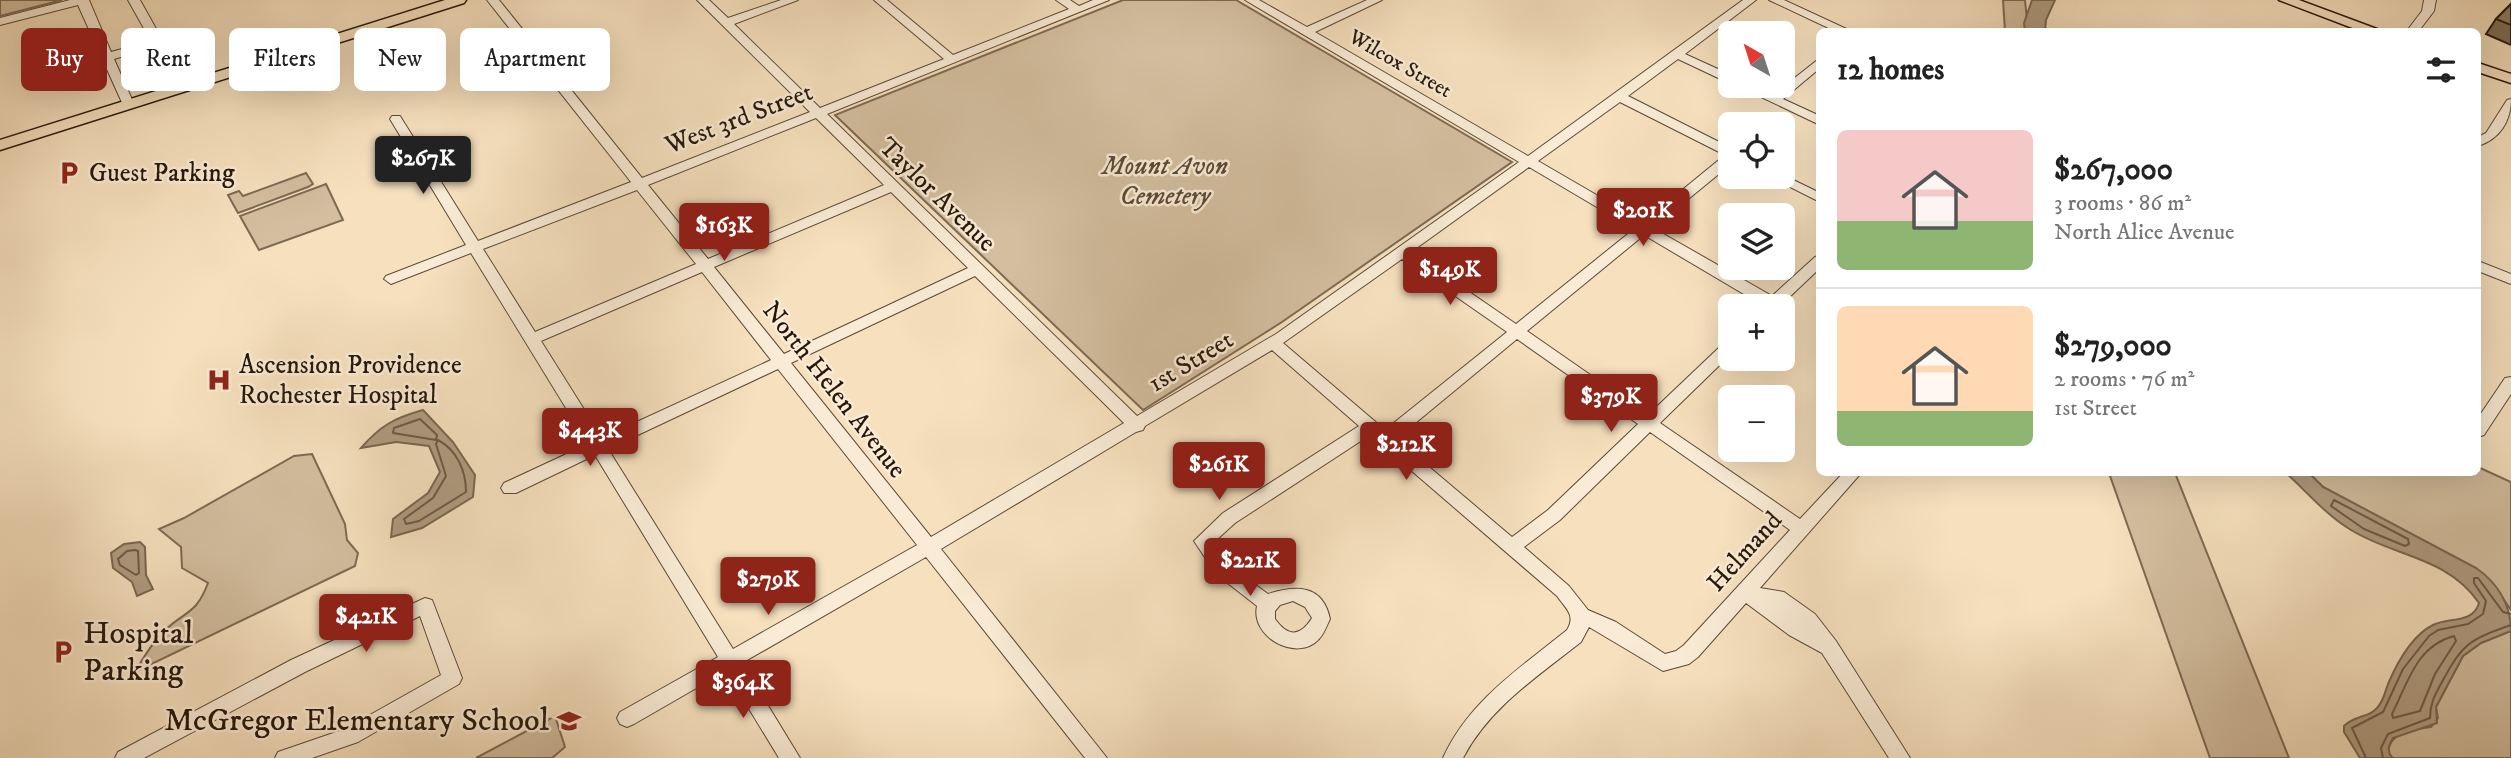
<!DOCTYPE html>
<html lang="en">
<head>
<meta charset="utf-8">
<style>
  body { margin:0; font-family:"IM FELL DW Pica",serif; background:#f2f2f2; color:#222; height:100vh; display:flex; flex-direction:column; font-size:26px; white-space:nowrap }
  * { box-sizing:border-box; margin:0 }
  p { font-size:23px; color:#767676 }
  .icon { flex:none; width:38px; height:38px; fill:none; stroke:currentColor; stroke-width:2; stroke-linecap:round; stroke-linejoin:round }
  .map { position:relative; flex:1; overflow:hidden }
  .drawer { position:absolute; left:1816px; top:28px; width:665px; height:448px; display:flex; flex-direction:column; background:#fff; border-radius:10px; box-shadow:0 7px 28px #0002 }
  .drawer>* { flex:none }
  .guide { position:absolute; left:21px; top:28px; width:665px; height:63px; display:flex; gap:14px }
  .needle { width:46px; rotate:321deg }
  .controls { position:absolute; left:1718px; top:21px; display:grid; gap:14px }
  .controls a { display:grid; place-items:center; width:77px; height:77px; border-radius:10px; background:#fff; box-shadow:0 7px 28px #0002; font-size:35px }
  .price { position:absolute; translate:-50% -60px; padding:0 16px; border-radius:7px; background:#8f2418; color:#fff; font-size:23px; line-height:46px; filter:drop-shadow(0 2px 4px #0008) }
  .price::after { content:''; position:absolute; left:50%; top:42px; width:21px; height:16px; margin-left:-10px; background:inherit; clip-path:polygon(0 0,100% 0,50% 100%) }
  .price.on { background:#222; color:#fff }
  ul { padding:0; list-style:none }
  li { display:flex; align-items:center; gap:21px; height:175px; padding:0 21px }
  li+li { border-top:2px solid #e0e0e0 }
  li span { display:grid; place-items:center; flex:none; width:196px; height:140px; border-radius:10px; color:#555 }
  li>.icon { margin-inline-start:auto }
  span .icon { width:84px; height:84px; fill:#fffc; stroke-width:1 }
  li b { font-size:30px }
  h2 { display:flex; justify-content:space-between; align-items:center; height:84px; padding:0 21px; font-size:30px }
  .tag { padding:0 24px; border-radius:10px; background:#fff; box-shadow:0 7px 28px #0002; font-size:24px; line-height:63px }
  .tag.on { background:#8f2418; color:#fff }
  .map>svg:first-child { display:block }
  .green { fill:#d3be9f; stroke:#7d6a54; stroke-width:2 }
  .water { fill:#b09c81; stroke:#796751; stroke-width:2 }
  .lines { fill:none; stroke-linecap:round; stroke-linejoin:round }
  .shore { stroke:#6c5a46; stroke-width:2 }
  .minor-casing { stroke:#5b4937; stroke-width:2 }
  .major-casing { stroke:#27170a; stroke-width:3 }
  .minor { fill:#f9ebd5; fill-rule:evenodd }
  .major { fill:#f6e0be; fill-rule:evenodd }
  .wall { fill:#7e6e59; stroke:#27170a; stroke-width:2 }
  .building { fill:#938068; stroke:#27170a; stroke-width:2 }
  .labels { text-anchor:middle; dominant-baseline:central; stroke-width:5; stroke-linejoin:round; paint-order:stroke }
  .far-street-label { font-size:21px; fill:#27170a; stroke:#f9ebd5 }
  .street-label { font-size:26px; fill:#27170a; stroke:#f9ebd5 }
  .park-label { font-size:26px; font-style:italic; fill:#5b4937; stroke:#f9ebd5 }
  .poi-label { font-size:26px; fill:#27170a; stroke:#f9ebd5; text-anchor:start }
  .near-poi-label { font-size:32px; fill:#27170a; stroke:#f9ebd5; text-anchor:start }
</style>
</head>
<body>
<div class="map">
<svg width="2511" height="758" viewBox="0 0 2511 758">
  <rect width="100%" height="100%" fill="#f6e0be"/>
  <filter id="stains"><feTurbulence type="fractalNoise" baseFrequency=".00286" numOctaves="4"/><feColorMatrix values="0 0 0 0 .2 0 0 0 0 .09 0 0 0 0 .02 0 0 0 .5 -.17"/></filter>
  <radialGradient id="worn" r=".72"><stop offset=".6" stop-color="#630" stop-opacity="0"/><stop offset="1" stop-color="#630" stop-opacity=".3"/></radialGradient>
  <g class="green">
    <polygon points="0,0 62,0 0,16"/>
    <polygon points="1123,0 1236,0 1512,162 1282,322 1143,410 835,115"/>
    <polygon points="2003,0 2025,0 2028,31 2005,31"/>
    <polygon points="306,173 313,184 308,187 238,213 228,195 239,191 243,196"/>
    <polygon points="326,184 343,220 259,250 240,216"/>
    <path d="M 312,454 L 345,524 L 347,540 L 358,553 L 355,566 L 135,672 C 143,658 152,643 164,631 C 186,610 196,615 208,583 L 182,568 L 181,547 L 159,529 L 184,518 L 294,456 Z"/>
    <polygon points="2478,467 2511,482 2511,610 2499,593 2476,568 2323,487 2309,473 2478,472"/>
    <polygon points="2109,473 2175,473 2289,758 2210,758"/>
    <path d="M 2511,631 L 2511,758 L 2393,758 L 2388,753 C 2389,732 2414,729 2431,727 L 2438,718 L 2436,707 L 2463,656 L 2481,643 Z"/>
    <polygon points="555,716 565,747 552,758 476,758"/>
  </g>
  <g class="water">
    <polygon points="2032,0 2055,0 2046,20 2045,31 2025,31 2024,23"/>
    <path d="M 423,410 L 453,442 L 475,475 L 473,497 L 422,528 L 391,537 L 393,519 L 428,493 L 440,472 L 429,446 L 396,442 L 361,448 C 380,426 394,418 423,410 Z"/>
    <path d="M 2286,473 L 2309,473 L 2323,487 L 2476,568 C 2498,583 2511,605 2511,631 L 2481,643 L 2463,656 L 2436,707 L 2437,723 L 2393,738 C 2388,746 2387,751 2392,758 L 2360,758 L 2344,732 L 2344,726 C 2355,715 2368,718 2376,709 C 2383,703 2385,692 2388,684 C 2397,663 2411,636 2433,625 C 2449,617 2473,624 2479,603 C 2448,557 2395,557 2351,530 C 2326,515 2307,492 2286,473 Z"/>
    <polygon points="140,542 145,547 146,575 153,589 137,596 132,582 113,568 111,553 124,544"/>
  </g>
  <g class="lines">
    <g class="shore">
      <polygon points="420,419 437,435 436,440 393,433 394,428"/>
      <path d="M 438,440 C 457,450 466,471 466,492 L 419,521 L 406,524 L 404,519 L 433,498 L 446,476 L 436,444 Z"/>
      <polygon points="2334,500 2408,539 2409,544 2405,546 2364,529 2331,506"/>
      <polygon points="135,550 138,551 139,573 136,575 120,565 118,559 127,551"/>
      <path d="M 2454,636 L 2456,641 L 2435,674 L 2420,711 L 2393,718 L 2392,714 C 2408,683 2416,646 2454,636 Z"/>
      <polyline points="2366,758 2352,728 2383,712 2403,669 2429,636 2438,630 2468,624 2483,614 2486,601 2474,583 2474,578 2478,578 2503,612 2511,614"/>
      <path d="M 2383,758 L 2381,748 L 2388,734 L 2430,718 C 2430,703 2435,695 2442,682 C 2463,643 2469,640 2511,625"/>
    </g>
    <g class="minor-casing">
      <g id="minor">
        <polygon points="70,0 89,0 111,52 151,41 128,0 140,0 189,88 187,91 179,91 154,47 114,59 134,104 128,108 124,107 78,5 0,25 0,18"/>
        <path d="M 487,0 L 499,0 L 642,178 L 810,112 L 697,0 L 709,0 L 728,18 L 781,0 L 798,0 L 734,24 L 820,108 L 944,59 L 874,0 L 887,0 L 953,55 L 1069,9 L 1056,0 L 1070,0 L 1079,6 L 1093,0 L 1109,0 L 827,114 L 1137,416 L 1276,334 L 1519,162 L 1245,0 L 1259,0 L 1307,27 L 1367,0 L 1382,0 L 1315,32 L 1528,156 L 1743,0 L 1756,0 L 1685,54 L 1731,75 L 1731,84 L 1678,59 L 1628,96 L 1731,148 L 1731,164 L 1653,228 L 1772,296 L 1815,257 L 1820,255 L 1820,268 L 1780,306 L 1764,306 L 1644,235 L 1527,331 L 1648,415 L 1726,341 L 1731,340 L 1731,354 L 1660,423 L 1800,519 L 1844,472 L 1862,472 L 1760,588 L 1784,592 L 1815,614 L 1836,641 L 1910,758 L 1889,758 L 1822,653 L 1789,635 L 1746,603 L 1698,657 L 1689,664 L 1663,671 L 1589,627 L 1581,642 C 1538,676 1489,708 1463,758 L 1443,758 C 1469,701 1520,668 1567,630 C 1576,615 1566,609 1557,596 L 1370,435 L 1235,523 L 1213,543 L 1238,572 L 1268,594 C 1295,585 1323,584 1330,619 C 1327,625 1324,634 1319,639 C 1297,663 1250,637 1257,606 L 1216,574 L 1194,541 L 1223,513 L 1359,426 L 1272,350 L 1145,426 L 1143,430 L 1136,432 L 941,549 L 1107,758 L 1085,758 L 926,557 L 742,663 L 800,758 L 779,758 L 726,671 L 634,724 L 627,727 L 620,724 L 617,718 L 620,712 L 718,657 L 595,455 L 516,493 L 504,493 L 501,488 L 504,483 L 588,444 L 471,253 L 396,282 L 391,284 L 384,279 L 386,276 L 466,245 L 390,119 L 392,116 L 400,116 L 478,241 L 631,182 ZM 1620,102 L 1725,155 L 1643,222 L 1538,161 ZM 816,118 L 884,185 L 708,259 L 648,185 ZM 1529,167 L 1634,229 L 1516,324 L 1411,252 ZM 637,190 L 696,264 L 535,332 L 483,249 ZM 891,192 L 968,268 L 784,354 L 714,267 ZM 1402,259 L 1507,332 L 1385,430 L 1283,343 ZM 702,272 L 771,360 L 602,438 L 541,341 ZM 975,276 L 1124,423 L 931,537 L 791,363 ZM 1517,339 L 1638,424 L 1548,510 L 1512,537 L 1396,439 ZM 778,369 L 917,545 L 733,649 L 608,449 ZM 1650,432 L 1790,530 L 1684,645 L 1676,651 L 1665,654 L 1616,622 L 1588,610 L 1569,586 L 1524,547 L 1560,520 ZM 1293,601 L 1305,607 L 1312,618 C 1300,637 1288,637 1275,619 L 1275,611 L 1280,605 Z"/>
        <polygon points="1769,0 1784,0 1853,32 1837,32"/>
        <polygon points="2424,0 2436,0 2434,11 2418,32 2406,32 2422,11"/>
        <polygon points="1820,58 1820,68 1783,99 1820,116 1820,125 1738,86 1753,86 1773,95"/>
        <path d="M 2511,99 C 2511,121 2500,139 2478,146 L 2478,137 L 2486,133 L 2507,100 Z"/>
        <polygon points="1783,175 1820,193 1820,202 1770,177"/>
        <polygon points="2478,261 2511,274 2511,284 2478,271"/>
        <polygon points="2511,377 2511,394 2484,435 2478,437 2478,418 2505,378"/>
        <polygon points="425,598 432,600 434,605 462,678 459,684 358,742 312,758 275,758 278,752 345,729 441,675 420,616 305,672 144,758 115,758 118,752 291,660"/>
      </g>
    </g>
    <g class="major-casing">
      <g id="major">
        <polygon points="445,0 466,0 464,3 0,150 0,140"/>
        <polygon points="2279,0 2299,0 2385,32 2363,32"/>
        <polygon points="2478,63 2511,74 2511,83 2478,72"/>
      </g>
    </g>
    <use href="#minor" class="minor"/>
    <use href="#major" class="major"/>
  </g>
  <polygon class="wall" points="2511,4 2511,45 2486,34 2496,19"/>
  <polygon class="building" points="2511,4 2511,25 2496,19"/>
  <defs>
    <g id="parking-bare" transform="scale(1.89)"><path d="M-3.5-5.5H1a3.5 3.5 0 0 1 0 7H-1V5.5H-3.5ZM-1-3.4V-.6H.8a1.4 1.4 0 0 0 0-2.8Z" fill="#8f2418" stroke="#f9ebd5" stroke-width="2.5" paint-order="stroke"/></g>
    <g id="hospital-bare" transform="scale(1.89)"><path d="M-5-5h3v3.5h4V-5h3V5h-3V1.5h-4V5h-3Z" fill="#8f2418" stroke="#f9ebd5" stroke-width="2.5" paint-order="stroke"/></g>
    <g id="school-bare" transform="scale(1.89)"><path d="M0-5L7-2L0 1L-7-2ZM-4 1L0 2.5L4 1V4Q0 6-4 4Z" fill="#8f2418" stroke="#f9ebd5" stroke-width="2.5" paint-order="stroke"/></g>
  </defs>
  <g fill-rule="evenodd">
    <use href="#parking-bare" x="69" y="173"/>
    <use href="#hospital-bare" x="219" y="380"/>
    <use href="#parking-bare" x="63" y="652"/>
    <use href="#school-bare" x="569" y="721"/>
  </g>
  <g class="labels">
    <g class="far-street-label">
      <text transform="translate(1400 64) rotate(30)">Wilcox Street</text>
    </g>
    <g class="street-label">
      <text transform="translate(739 119) rotate(-21)">West 3rd Street</text>
      <text transform="translate(937 195) rotate(44)">Taylor Avenue</text>
      <text transform="translate(1191 362) rotate(-31)">1st Street</text>
      <text transform="translate(834 390) rotate(52)">North Helen Avenue</text>
      <text transform="translate(1745 552) rotate(-48)">Helmand</text>
    </g>
    <g class="park-label">
      <text x="1165" y="166">Mount Avon<tspan x="1165" dy="30">Cemetery</tspan></text>
    </g>
    <g class="poi-label">
      <text x="89" y="173">Guest Parking</text>
      <text x="239" y="365">Ascension Providence<tspan x="239" dy="30">Rochester Hospital</tspan></text>
    </g>
    <g class="near-poi-label">
      <text x="83" y="634">Hospital<tspan x="83" dy="37">Parking</tspan></text>
      <text x="549" y="721" text-anchor="end">McGregor Elementary School</text>
    </g>
  </g>
  <rect width="100%" height="100%" filter="url(#stains)"/>
  <rect width="100%" height="100%" fill="url(#worn)"/>
</svg>
<div class="controls">
<a><svg class="needle" viewBox="-14 -14 28 28"><path d="M0-13l5 13h-10z" fill="#e53935"/><path d="M0 13l5-13h-10z" fill="#767676"/></svg></a>
<a><svg class="icon" aria-label="locate" viewBox="0 0 24 24"><circle cx="12" cy="12" r="6"/><path d="M12 2v4M12 18v4M2 12h4M18 12h4"/></svg></a>
<a><svg class="icon" aria-label="layers" viewBox="0 0 24 24"><path d="M12 4l9 5-9 5-9-5zM3 14l9 5 9-5"/></svg></a>
<a>+</a>
<a>−</a>
</div>
<b class="price on" style="left:423px;top:196px">$267K</b>
<b class="price" style="left:1643px;top:248px">$201K</b>
<b class="price" style="left:724px;top:263px">$163K</b>
<b class="price" style="left:1450px;top:307px">$149K</b>
<b class="price" style="left:1611px;top:434px">$379K</b>
<b class="price" style="left:590px;top:468px">$443K</b>
<b class="price" style="left:1406px;top:482px">$212K</b>
<b class="price" style="left:1219px;top:502px">$261K</b>
<b class="price" style="left:1250px;top:598px">$221K</b>
<b class="price" style="left:768px;top:617px">$279K</b>
<b class="price" style="left:366px;top:654px">$421K</b>
<b class="price" style="left:743px;top:720px">$364K</b>
<div class="guide">
<a class="tag on">Buy</a>
<a class="tag">Rent</a>
<a class="tag">Filters</a>
<a class="tag">New</a>
<a class="tag">Apartment</a>
</div>
<section class="drawer">
<h2>12 homes<svg class="icon" aria-label="filters" viewBox="0 0 24 24"><path d="M4 7h16M4 17h16"/><circle cx="9" cy="7" r="2"/><circle cx="15" cy="17" r="2"/></svg></h2>
<ul>
<li><span style="background:linear-gradient(#f6c9c9 65%,#8fb573 0)"><svg class="icon" aria-label="home" viewBox="0 0 24 24"><path d="M3 11l9-7 9 7M6 9v11h12V9"/></svg></span><div><b>$267,000</b><p>3 rooms · 86 m²</p><p>North Alice Avenue</p></div></li>
<li><span style="background:linear-gradient(#ffd9b3 75%,#8fb573 0)"><svg class="icon" aria-label="home" viewBox="0 0 24 24"><path d="M3 11l9-7 9 7M6 9v11h12V9"/></svg></span><div><b>$279,000</b><p>2 rooms · 76 m²</p><p>1st Street</p></div></li>
</ul>
</section>
</div>
</body>
</html>
